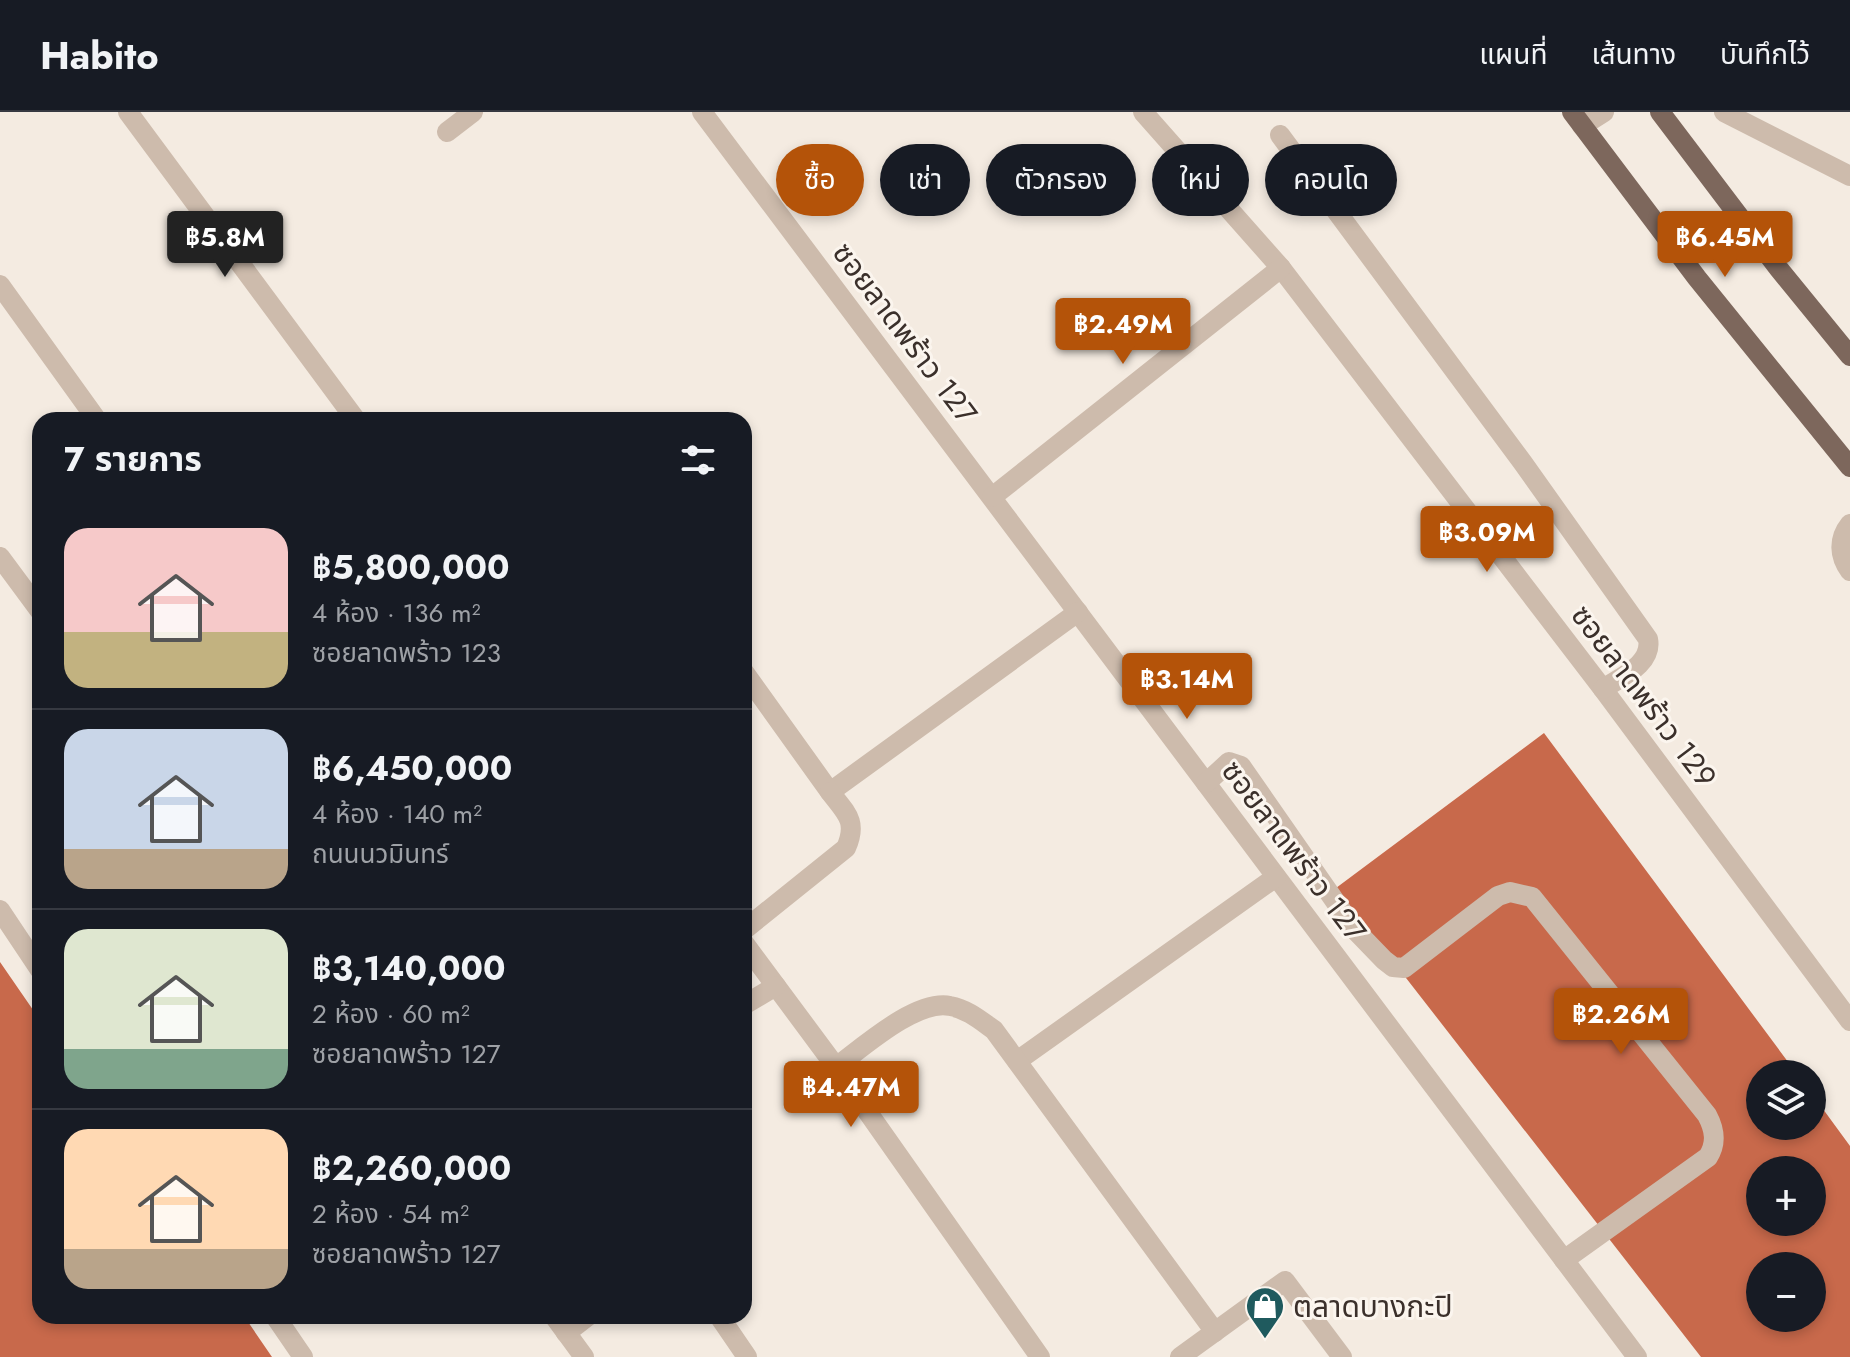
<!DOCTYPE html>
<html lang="th">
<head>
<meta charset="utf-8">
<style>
  body { margin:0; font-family:Jost,"Noto Sans Thai",sans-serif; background:#20242c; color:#f1f3f6; height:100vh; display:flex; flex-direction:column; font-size:30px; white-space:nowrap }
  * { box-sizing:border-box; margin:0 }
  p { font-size:26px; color:#9ea1a6 }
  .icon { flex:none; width:44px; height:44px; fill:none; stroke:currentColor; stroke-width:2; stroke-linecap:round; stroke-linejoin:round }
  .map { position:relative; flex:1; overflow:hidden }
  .details { position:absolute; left:32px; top:300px; width:720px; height:912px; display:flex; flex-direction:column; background:#171b24; border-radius:24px; box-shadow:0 4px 12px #0003 }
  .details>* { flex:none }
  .banner { position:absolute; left:776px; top:32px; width:760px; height:72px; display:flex; gap:16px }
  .tools { position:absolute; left:1746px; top:948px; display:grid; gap:16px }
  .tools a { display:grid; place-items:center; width:80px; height:80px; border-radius:50%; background:#171b24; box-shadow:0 4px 12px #0003; font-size:40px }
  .price { position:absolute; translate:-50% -68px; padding:0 18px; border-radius:8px; background:#b45309; color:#fff; font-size:26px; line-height:52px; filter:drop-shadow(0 2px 4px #0008) }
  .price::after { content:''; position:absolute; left:50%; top:48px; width:24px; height:18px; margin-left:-12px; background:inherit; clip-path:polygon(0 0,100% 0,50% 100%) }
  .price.active { background:#222; color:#fff }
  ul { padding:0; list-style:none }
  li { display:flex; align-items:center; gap:24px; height:200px; padding:0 32px }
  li+li { border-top:2px solid #363941 }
  li span { display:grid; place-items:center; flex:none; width:224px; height:160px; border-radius:24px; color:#555 }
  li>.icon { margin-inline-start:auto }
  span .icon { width:96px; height:96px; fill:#fffc; stroke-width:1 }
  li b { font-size:34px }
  h2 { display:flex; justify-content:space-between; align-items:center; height:96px; padding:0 32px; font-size:34px }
  .pill { padding:0 28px; border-radius:36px; background:#171b24; box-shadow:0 4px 12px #0003; font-size:28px; line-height:72px }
  .pill.active { background:#b45309; color:#fff }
  header { display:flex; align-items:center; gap:48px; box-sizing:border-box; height:112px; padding:0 40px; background:#171b24; border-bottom:2px solid #363941 }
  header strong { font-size:38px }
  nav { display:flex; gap:44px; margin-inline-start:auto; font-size:28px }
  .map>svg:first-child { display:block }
  .building { fill:#c8694b; fill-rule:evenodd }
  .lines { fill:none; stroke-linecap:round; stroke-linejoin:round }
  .minor { stroke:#cdbbac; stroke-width:20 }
  .major { stroke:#7d675c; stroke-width:20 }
  .labels { text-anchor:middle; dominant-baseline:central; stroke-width:6; stroke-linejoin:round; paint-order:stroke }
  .street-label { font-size:30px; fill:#3b302b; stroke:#fbf5ee }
  .poi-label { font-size:30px; fill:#3b302b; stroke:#fbf5ee; text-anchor:start }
</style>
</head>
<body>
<header>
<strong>Habito</strong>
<nav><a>แผนที่</a><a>เส้นทาง</a><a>บันทึกไว้</a></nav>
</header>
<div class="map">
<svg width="1850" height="1245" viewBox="0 0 1850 1245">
  <rect width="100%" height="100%" fill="#f4ebe1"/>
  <g class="building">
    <path d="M 1544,621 L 1797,962 L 1760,962 L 1760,1014 L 1812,1014 L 1812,982 L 1850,1034 L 1850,1245 L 1701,1245 L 1336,776 ZM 1760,1058 L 1812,1058 L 1812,1110 L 1760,1110 ZM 1760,1154 L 1812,1154 L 1812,1206 L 1760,1206 Z"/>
    <polygon points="0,850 40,908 40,1204 244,1204 272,1245 0,1245"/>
  </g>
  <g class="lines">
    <g class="minor">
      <polyline points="128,0 356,308"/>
      <polyline points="702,0 1637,1245"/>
      <polyline points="1143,0 1281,156 1603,577 1850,909"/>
      <polyline points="1724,0 1850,64"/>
      <polyline points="1582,14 1604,0"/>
      <polyline points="447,20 473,0"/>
      <path d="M 1280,23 L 1523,351 L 1648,527 C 1653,552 1621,565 1603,577"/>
      <polyline points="0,173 97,308"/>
      <polyline points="992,385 1281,156"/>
      <path d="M 1850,412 C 1838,427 1839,444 1850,459"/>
      <polyline points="0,445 40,499"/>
      <polyline points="744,560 830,680 1078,500"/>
      <path d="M 1206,671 L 1229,650 L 1241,654 L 1355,818 L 1384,848 L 1393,855 L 1404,856 L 1498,784 L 1510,780 L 1532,785 L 1707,1003 C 1715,1018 1717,1031 1708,1045 L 1564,1148"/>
      <polyline points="0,798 40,858"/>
      <path d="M 744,818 L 846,736 C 858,709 846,701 830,680"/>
      <polyline points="744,831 836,955 1040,1245"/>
      <polyline points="744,893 776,874"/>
      <polyline points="1017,949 1276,765"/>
      <path d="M 836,955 C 862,936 916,887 950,894 C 967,897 980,908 994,918 L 1215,1220"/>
      <polyline points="275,1204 303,1245"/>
      <polyline points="554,1204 584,1245"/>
      <polyline points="719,1204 747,1245"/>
      <polyline points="566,1221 588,1204"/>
      <polyline points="1180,1245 1285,1169 1342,1245"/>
    </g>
    <g class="major">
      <polyline points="1572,0 1697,166 1850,355"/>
      <polyline points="1660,0 1779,157 1850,244"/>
    </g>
  </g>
  <defs>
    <g id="shop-pin" transform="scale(2)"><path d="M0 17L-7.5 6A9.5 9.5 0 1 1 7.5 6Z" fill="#1f5a5e" stroke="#fbf5ee"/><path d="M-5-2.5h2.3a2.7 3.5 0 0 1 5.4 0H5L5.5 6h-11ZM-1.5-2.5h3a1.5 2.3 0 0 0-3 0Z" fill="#fff"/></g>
  </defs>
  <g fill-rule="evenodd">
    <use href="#shop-pin" x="1265" y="1194"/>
  </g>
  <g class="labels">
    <g class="street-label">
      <text transform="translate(905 221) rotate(53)">ซอยลาดพร้าว 127</text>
      <text transform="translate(1644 584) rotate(53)">ซอยลาดพร้าว 129</text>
      <text transform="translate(1294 739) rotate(53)">ซอยลาดพร้าว 127</text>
    </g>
    <g class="poi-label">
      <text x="1293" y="1194">ตลาดบางกะปิ</text>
    </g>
  </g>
</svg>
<div class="tools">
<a><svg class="icon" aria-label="layers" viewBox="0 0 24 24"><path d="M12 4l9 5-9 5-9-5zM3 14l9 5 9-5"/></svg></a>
<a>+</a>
<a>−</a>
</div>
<b class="price active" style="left:225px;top:167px">฿5.8M</b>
<b class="price" style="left:1725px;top:167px">฿6.45M</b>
<b class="price" style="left:1123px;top:254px">฿2.49M</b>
<b class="price" style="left:1487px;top:462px">฿3.09M</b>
<b class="price" style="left:1187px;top:609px">฿3.14M</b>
<b class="price" style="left:1621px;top:944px">฿2.26M</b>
<b class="price" style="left:851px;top:1017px">฿4.47M</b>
<div class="banner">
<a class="pill active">ซื้อ</a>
<a class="pill">เช่า</a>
<a class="pill">ตัวกรอง</a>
<a class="pill">ใหม่</a>
<a class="pill">คอนโด</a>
</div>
<section class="details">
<h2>7 รายการ<svg class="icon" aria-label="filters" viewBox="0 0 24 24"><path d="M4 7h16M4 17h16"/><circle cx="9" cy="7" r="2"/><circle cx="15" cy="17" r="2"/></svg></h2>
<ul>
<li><span style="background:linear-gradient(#f6c9c9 65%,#c2b280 0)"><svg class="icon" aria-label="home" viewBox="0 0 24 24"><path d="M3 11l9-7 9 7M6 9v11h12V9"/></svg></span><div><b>฿5,800,000</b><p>4 ห้อง · 136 m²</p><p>ซอยลาดพร้าว 123</p></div></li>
<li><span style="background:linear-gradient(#c9d6e8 75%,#b9a48a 0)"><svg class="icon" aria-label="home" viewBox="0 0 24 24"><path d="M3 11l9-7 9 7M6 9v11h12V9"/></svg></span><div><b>฿6,450,000</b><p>4 ห้อง · 140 m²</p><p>ถนนนวมินทร์</p></div></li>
<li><span style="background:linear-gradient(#dfe7d0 75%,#7fa58c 0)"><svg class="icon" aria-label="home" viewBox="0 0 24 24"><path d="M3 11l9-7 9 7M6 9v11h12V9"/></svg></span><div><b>฿3,140,000</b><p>2 ห้อง · 60 m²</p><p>ซอยลาดพร้าว 127</p></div></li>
<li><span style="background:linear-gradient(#ffd9b3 75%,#b9a48a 0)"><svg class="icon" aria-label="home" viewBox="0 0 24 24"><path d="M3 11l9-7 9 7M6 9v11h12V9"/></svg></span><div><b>฿2,260,000</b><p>2 ห้อง · 54 m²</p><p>ซอยลาดพร้าว 127</p></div></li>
</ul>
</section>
</div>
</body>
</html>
